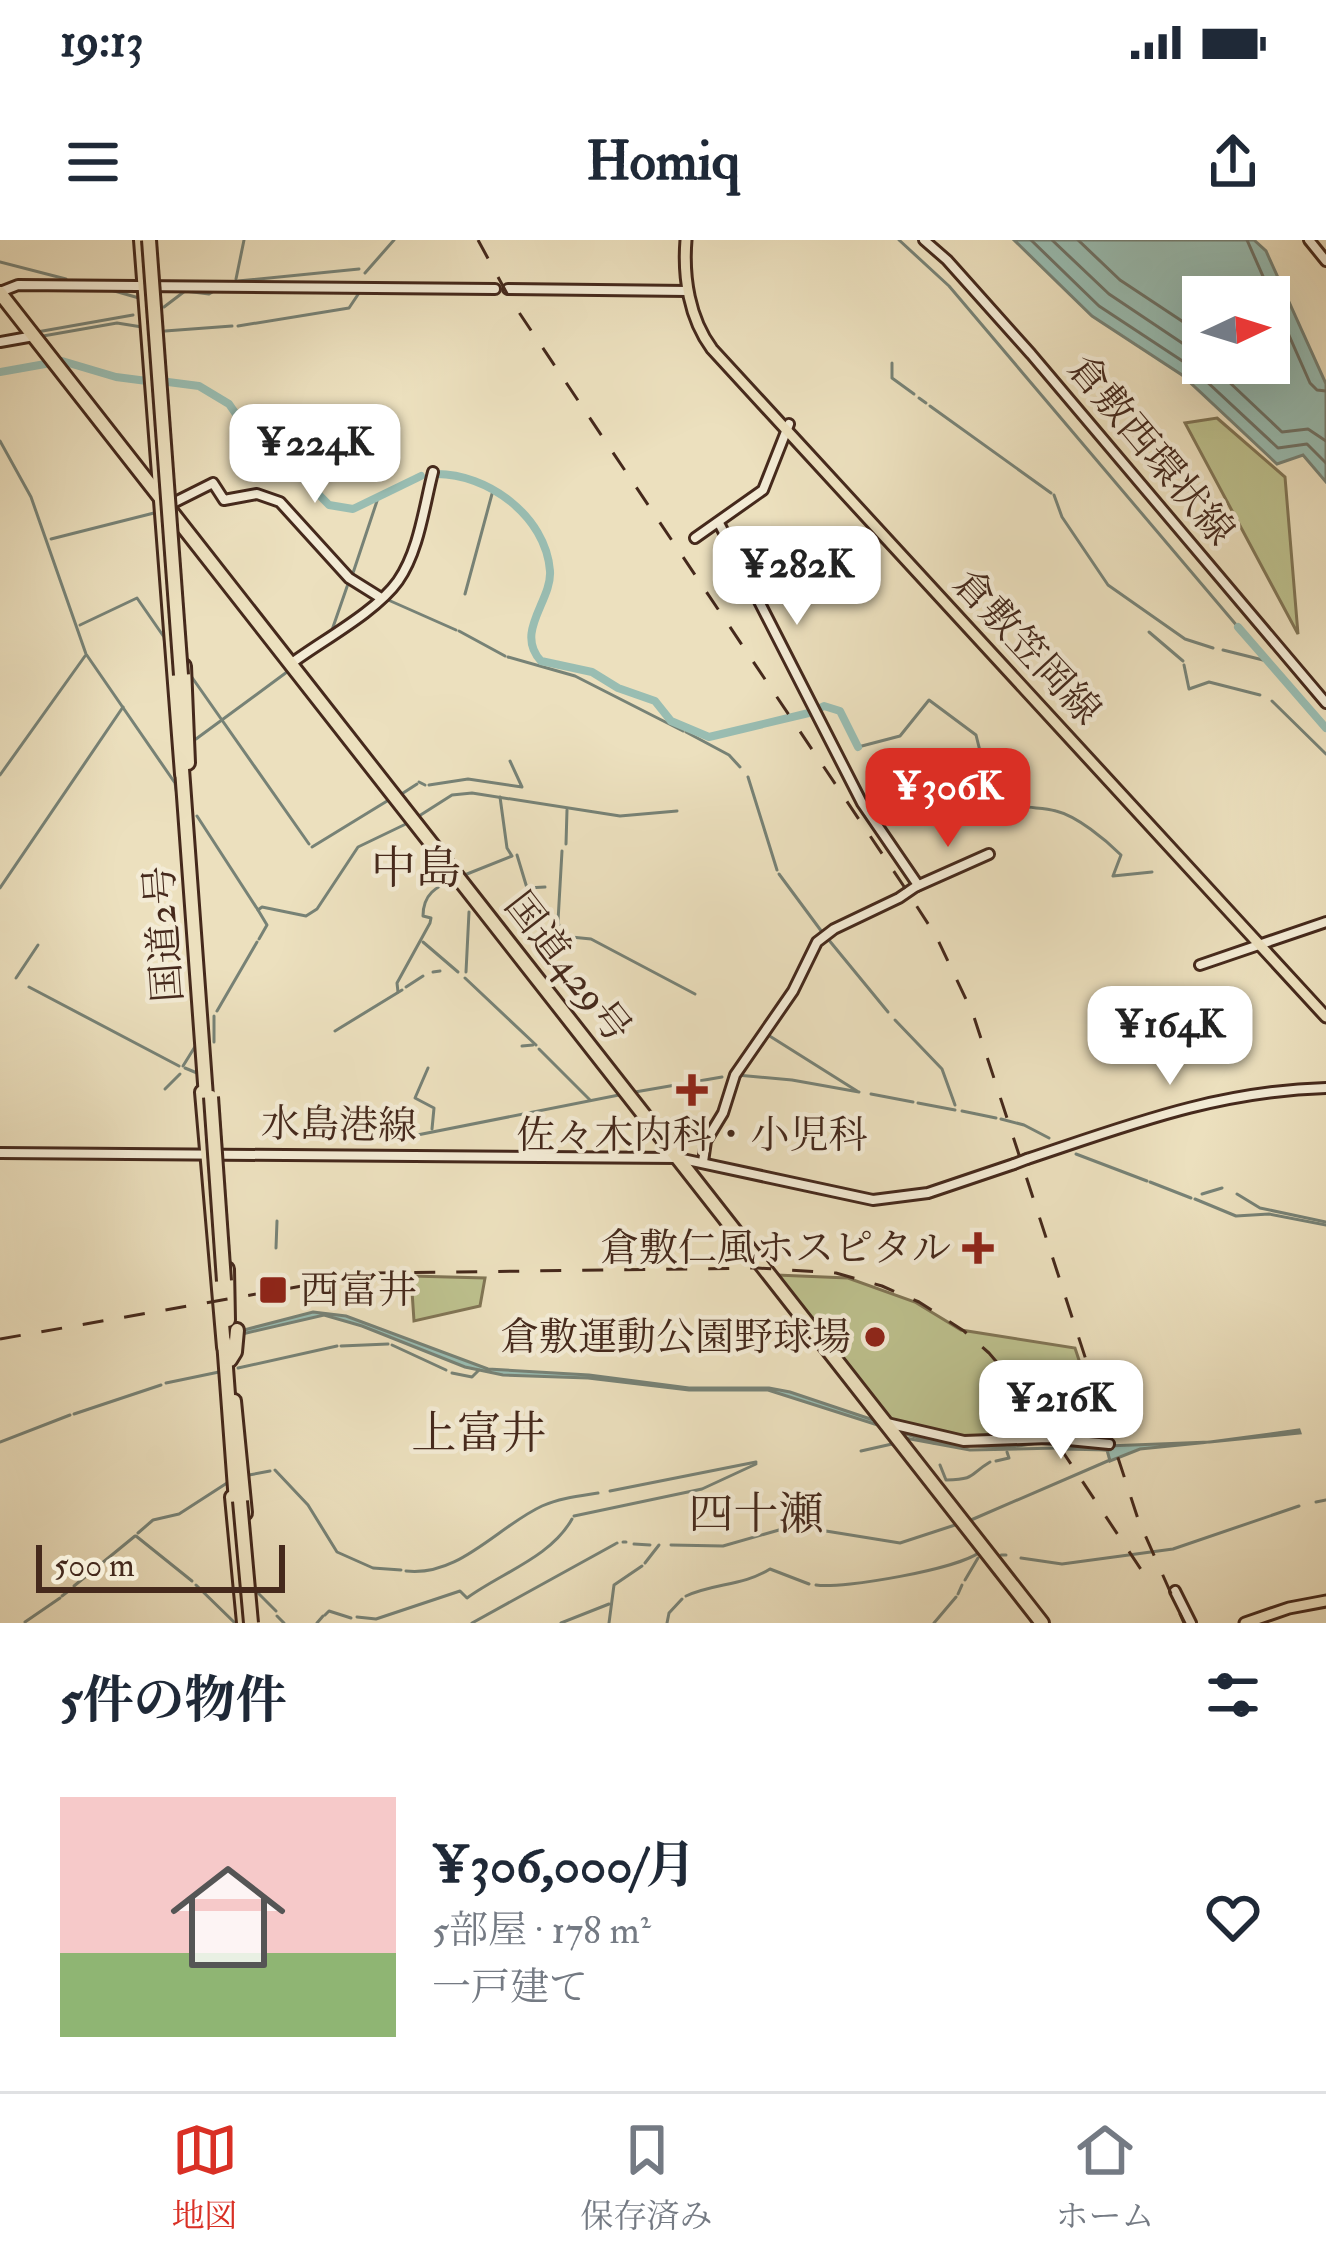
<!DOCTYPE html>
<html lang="ja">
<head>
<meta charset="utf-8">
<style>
  body { margin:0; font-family:"IM FELL Double Pica","Noto Serif JP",serif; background:#f2f2f3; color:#1f2937; height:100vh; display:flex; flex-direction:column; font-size:45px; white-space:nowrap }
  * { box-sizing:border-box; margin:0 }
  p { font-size:39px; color:#747a83 }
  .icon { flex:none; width:66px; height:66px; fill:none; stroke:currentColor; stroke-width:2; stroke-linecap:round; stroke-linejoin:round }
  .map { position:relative; height:1383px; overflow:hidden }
  .details { display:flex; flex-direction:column; background:#fff; flex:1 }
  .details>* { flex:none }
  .needle { width:78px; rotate:86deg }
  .buttons { position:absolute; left:1182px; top:36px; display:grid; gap:24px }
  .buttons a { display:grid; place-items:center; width:108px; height:108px; border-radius:0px; background:#fff; box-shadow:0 12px 48px #0002; font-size:60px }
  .scale { position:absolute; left:36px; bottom:30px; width:249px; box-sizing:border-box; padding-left:12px; border:6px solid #45291c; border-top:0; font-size:33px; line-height:42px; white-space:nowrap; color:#45291c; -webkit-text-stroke:9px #f3ebd5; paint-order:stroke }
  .price { position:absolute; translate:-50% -102px; padding:0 27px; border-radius:24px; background:#fff; color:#222; font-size:39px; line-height:78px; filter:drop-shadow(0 3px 6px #0008) }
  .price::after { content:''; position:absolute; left:50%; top:72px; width:36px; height:27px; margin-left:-18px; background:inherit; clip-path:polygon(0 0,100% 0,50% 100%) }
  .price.selected { background:#d93025; color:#fff }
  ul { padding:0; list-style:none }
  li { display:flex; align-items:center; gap:36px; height:300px; padding:0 60px }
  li+li { border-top:3px solid #e0e1e3 }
  li span { display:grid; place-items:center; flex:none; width:336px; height:240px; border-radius:0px; color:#555 }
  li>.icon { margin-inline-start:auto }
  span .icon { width:144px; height:144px; fill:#fffc; stroke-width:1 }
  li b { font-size:51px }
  h2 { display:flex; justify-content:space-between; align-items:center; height:144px; padding:0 60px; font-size:51px }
  .status { display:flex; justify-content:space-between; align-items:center; height:84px; padding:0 60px; background:#fff; direction:ltr }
  .status svg { height:33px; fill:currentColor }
  header { display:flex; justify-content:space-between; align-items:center; height:156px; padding:0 60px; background:#fff; font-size:54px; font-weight:700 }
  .tabs { display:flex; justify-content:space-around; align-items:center; height:168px; border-top:3px solid #e0e1e3; background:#fff; font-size:33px; color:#747a83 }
  .tabs a { display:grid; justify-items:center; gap:6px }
  .tabs .selected { color:#d93025 }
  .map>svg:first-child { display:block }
  .green { fill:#bdc18e; stroke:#817555; stroke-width:3 }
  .water { fill:#99bdb2; stroke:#778276; stroke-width:3; fill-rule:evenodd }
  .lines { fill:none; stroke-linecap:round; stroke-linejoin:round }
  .shore { stroke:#6f7367; stroke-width:3 }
  .stream { stroke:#778276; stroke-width:3 }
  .river { stroke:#99bdb2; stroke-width:8 }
  .secondary-casing { stroke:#45291c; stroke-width:14 }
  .primary-casing { stroke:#45291c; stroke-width:15 }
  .highway-casing { stroke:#45291c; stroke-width:18 }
  .secondary { stroke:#f3ebd5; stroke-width:8 }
  .primary { stroke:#ece0be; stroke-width:9 }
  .highway { stroke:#ece0be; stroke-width:12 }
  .rail { stroke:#45291c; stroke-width:3; stroke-dasharray:21 21; stroke-linecap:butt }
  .secondary-bridge-casing { stroke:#45291c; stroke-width:14; stroke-linecap:butt }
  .highway-bridge-casing { stroke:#45291c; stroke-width:18; stroke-linecap:butt }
  .secondary-bridge { stroke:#f3ebd5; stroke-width:8 }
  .highway-bridge { stroke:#ece0be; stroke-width:12 }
  .poi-dot { fill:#8f2418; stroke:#f3ebd5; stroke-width:4.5 }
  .labels { text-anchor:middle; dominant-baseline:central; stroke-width:9; stroke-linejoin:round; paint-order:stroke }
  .street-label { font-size:39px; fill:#45291c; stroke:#f3ebd5 }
  .poi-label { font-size:39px; fill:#45291c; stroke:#f3ebd5; text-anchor:end }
  .quarter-label { font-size:45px; fill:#45291c; stroke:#f3ebd5 }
</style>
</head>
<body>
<div class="status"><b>19:13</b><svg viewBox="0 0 49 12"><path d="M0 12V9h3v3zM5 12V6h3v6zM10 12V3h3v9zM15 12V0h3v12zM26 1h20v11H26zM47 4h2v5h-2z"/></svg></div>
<header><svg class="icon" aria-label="menu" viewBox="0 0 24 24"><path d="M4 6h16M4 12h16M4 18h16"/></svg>Homiq<svg class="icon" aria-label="share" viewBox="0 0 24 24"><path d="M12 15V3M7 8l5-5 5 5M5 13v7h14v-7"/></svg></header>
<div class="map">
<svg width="1326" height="1383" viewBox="0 0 1326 1383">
  <rect width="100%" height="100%" fill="#ece0be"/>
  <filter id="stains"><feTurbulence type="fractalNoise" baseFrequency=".00167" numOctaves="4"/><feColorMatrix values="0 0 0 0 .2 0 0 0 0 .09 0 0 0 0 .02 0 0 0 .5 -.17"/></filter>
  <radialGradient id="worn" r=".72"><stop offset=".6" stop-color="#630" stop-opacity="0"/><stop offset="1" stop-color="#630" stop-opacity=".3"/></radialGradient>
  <g class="green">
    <polygon points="1217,178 1285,237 1298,394 1185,183"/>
    <polygon points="776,1035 848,1038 915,1062 961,1090 1075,1108 1106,1201 969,1199 897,1183 887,1177"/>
    <polygon points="411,1036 485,1038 480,1066 414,1081"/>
  </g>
  <g class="water">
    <path d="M 1014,0 L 1254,0 L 1266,11 L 1326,144 L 1326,242 L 1303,215 L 1277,224 L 1182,135 L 1092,76 ZM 1203,57 L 1269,57 L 1269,123 L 1203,123 Z"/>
    <polygon points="313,1072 346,1076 488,1129 589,1135 689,1148 769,1148 790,1152 933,1200 963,1204 1005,1205 1037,1199 1107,1206 1210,1202 1299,1190 1300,1193 1140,1209 1110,1221 1107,1210 1037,1203 1006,1208 934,1203 768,1150 689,1150 588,1138 503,1135 465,1127 362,1086 324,1075 238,1095 240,1091"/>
  </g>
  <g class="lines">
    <g class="shore">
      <polyline points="1031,0 1099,66 1190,126 1278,208 1307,204 1326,223"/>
      <polyline points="1052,0 1109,54 1203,117"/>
      <polyline points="1078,0 1120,40 1203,95"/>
      <polyline points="1247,0 1310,143 1317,150 1326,151"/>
      <polyline points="1209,123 1282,192 1308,189 1326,201"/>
    </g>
    <g class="stream">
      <polyline points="899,0 949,46 1238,387"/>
      <polyline points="0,22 66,39"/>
      <polyline points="365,33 394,0"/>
      <polyline points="236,39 244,0"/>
      <polyline points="238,41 359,29"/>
      <polyline points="111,50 139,58"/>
      <polyline points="164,67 185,51 209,54 214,51"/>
      <polyline points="238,86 349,68 359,53"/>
      <polyline points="165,91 232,86"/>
      <polyline points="37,92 133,75"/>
      <polyline points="43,96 117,83 142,87"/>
      <polyline points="892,123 892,138 914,154"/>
      <polyline points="919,158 926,163"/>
      <polyline points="930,166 1051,253"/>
      <polyline points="0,201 31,257 86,414 175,543 179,567"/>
      <polyline points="494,251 495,250"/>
      <polyline points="1054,255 1062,277 1108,345 1185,399 1213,408"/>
      <polyline points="376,256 376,258"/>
      <polyline points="51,299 154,273"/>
      <polyline points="352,336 377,261"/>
      <polyline points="465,354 492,254"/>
      <polyline points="386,359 456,390"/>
      <polyline points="80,385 137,358 164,397 167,422"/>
      <polyline points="332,390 349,341"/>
      <polyline points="459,391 505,416"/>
      <polyline points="1149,392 1183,421"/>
      <polyline points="1223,410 1267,421"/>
      <polyline points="508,417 575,436 683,491"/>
      <polyline points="1184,425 1189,449 1209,442 1260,455"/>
      <polyline points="191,436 309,604"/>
      <polyline points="1272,461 1326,514"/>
      <polyline points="686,492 729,515 740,527"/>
      <polyline points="196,499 291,429"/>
      <path d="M 858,507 L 900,496 L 929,460 L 976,495 L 985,531 L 1008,561 C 1024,570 1039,566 1056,571 C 1077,576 1106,600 1121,615 L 1113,636 L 1152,632"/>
      <polyline points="0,535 85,416"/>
      <polyline points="748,537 777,630"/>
      <polyline points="419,542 425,545"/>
      <polyline points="429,545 468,539 522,547 510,521"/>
      <polyline points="400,555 417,544"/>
      <polyline points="197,576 258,670 262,667 306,676 317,669 358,607 410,582"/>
      <polyline points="419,576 452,555 472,553 620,576 677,571"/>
      <polyline points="566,604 567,570"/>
      <polyline points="312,607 392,558"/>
      <polyline points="562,611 558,681 561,694 567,696"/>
      <polyline points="517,615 527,648 545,647"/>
      <polyline points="779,634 822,692"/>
      <polyline points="462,636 512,616 507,608 500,557"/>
      <polyline points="0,648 123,467"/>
      <polyline points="525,650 526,669"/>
      <polyline points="258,670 267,685 259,699"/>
      <polyline points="528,670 530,700"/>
      <polyline points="571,697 591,699 695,754"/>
      <polyline points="828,699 888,772"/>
      <polyline points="423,702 458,732"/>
      <polyline points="433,732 440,731"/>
      <polyline points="466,732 469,672"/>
      <polyline points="16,738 38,705"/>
      <polyline points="465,738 536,805"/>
      <polyline points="29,747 179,826"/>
      <polyline points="406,747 423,736"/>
      <path d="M 398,752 L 397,743 L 430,683 L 431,678 L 423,676 C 423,654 436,647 454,639"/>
      <polyline points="217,771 257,702"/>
      <polyline points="895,780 942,829 955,865"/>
      <polyline points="335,791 402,750"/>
      <polyline points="768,795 857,851"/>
      <polyline points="214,802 214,776"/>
      <polyline points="522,806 533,805"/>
      <polyline points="539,809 590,860"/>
      <polyline points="183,826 196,805"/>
      <polyline points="185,828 197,833"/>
      <polyline points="428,828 415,858 434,868 432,889"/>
      <polyline points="737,835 792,840 859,852"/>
      <polyline points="165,849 180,834"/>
      <polyline points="635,852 722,837"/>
      <polyline points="871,854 913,862"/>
      <polyline points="918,863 955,870"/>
      <polyline points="962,871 996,878"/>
      <polyline points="1001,879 1024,885 1049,898"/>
      <polyline points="387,901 624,854"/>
      <polyline points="1076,914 1147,941"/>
      <polyline points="1150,942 1191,958"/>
      <polyline points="1202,954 1222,948"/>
      <polyline points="1237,954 1260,968 1326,982"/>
      <polyline points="1195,959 1236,976 1269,974 1326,985"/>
      <polyline points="276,1008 277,981"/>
      <polyline points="392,1105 446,1130"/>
      <polyline points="341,1106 388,1104"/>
      <polyline points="238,1128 337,1106"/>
      <polyline points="452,1133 472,1137 479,1130"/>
      <polyline points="166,1143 219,1132"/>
      <polyline points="74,1174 161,1145"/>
      <polyline points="905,1198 970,1210 1058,1208"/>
      <polyline points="0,1202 70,1175"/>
      <polyline points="1062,1209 1110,1210"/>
      <polyline points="861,1211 892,1204"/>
      <polyline points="996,1221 1009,1218 1007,1212"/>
      <path d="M 940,1225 L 946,1240 C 978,1239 968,1235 990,1222"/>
      <polyline points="275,1230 308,1265 337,1312 373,1328 401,1330"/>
      <polyline points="249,1235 270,1231"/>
      <polyline points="610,1251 756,1222"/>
      <polyline points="1316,1262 1326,1260"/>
      <polyline points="574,1276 702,1249 756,1224"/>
      <polyline points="971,1280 1110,1220"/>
      <polyline points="782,1289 795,1286 900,1303 958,1284"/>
      <polyline points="138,1293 153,1280 179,1274 227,1243"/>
      <polyline points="136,1296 192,1341"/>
      <polyline points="623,1302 626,1302"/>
      <polyline points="634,1304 650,1305"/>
      <polyline points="671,1305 723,1306 779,1290"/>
      <polyline points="1001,1315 1006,1315"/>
      <polyline points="1021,1318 1062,1324 1173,1309 1299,1266"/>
      <polyline points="645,1323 659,1305"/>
      <path d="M 406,1331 C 459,1337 497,1287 542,1266 C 560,1258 579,1256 598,1253"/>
      <polyline points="965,1340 978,1318"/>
      <polyline points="196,1345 235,1383"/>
      <path d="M 816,1345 C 844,1349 958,1329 980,1312"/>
      <polyline points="74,1346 135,1296"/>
      <polyline points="255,1350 276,1371"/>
      <polyline points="958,1354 962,1345"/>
      <polyline points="62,1356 71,1349"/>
      <path d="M 686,1356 C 714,1343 743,1346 770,1329 L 809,1344"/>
      <polyline points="325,1375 329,1371 351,1378"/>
      <polyline points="277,1376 284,1383"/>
      <path d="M 357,1377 L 376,1379 L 460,1351 L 467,1358 C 501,1333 551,1317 572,1279"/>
      <polyline points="25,1382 60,1358"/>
      <polyline points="317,1383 323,1376"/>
      <polyline points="472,1383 617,1303"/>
      <polyline points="561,1383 609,1364"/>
      <polyline points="609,1383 614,1345 642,1326"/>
      <polyline points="667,1383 669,1373 682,1359"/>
      <polyline points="934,1383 956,1357"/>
    </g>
    <g class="river">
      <polyline points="0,132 62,121 116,137 147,141"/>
      <polyline points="168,142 199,146 229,164 245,187 265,200 329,265 353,269 421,236"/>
      <path d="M 435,234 C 487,233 546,276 550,331 C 552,361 514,392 541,421 L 592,432 L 618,448 L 655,461 L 671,481 L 709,497 L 813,472"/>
      <polyline points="1238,387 1326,488"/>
      <polyline points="816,470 824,466 840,471 858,507"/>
    </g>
    <g class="secondary-casing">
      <g id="secondary">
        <polyline points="924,0 947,20 1031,114 1326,463"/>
        <polyline points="1309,0 1326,21"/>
        <polyline points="508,49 688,51"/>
        <polyline points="0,52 18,45 495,49"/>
        <polyline points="0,102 34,96"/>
        <polyline points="169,265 213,243 224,260 257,254 280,262 349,338 381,358"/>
        <polyline points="695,298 763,250 789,184"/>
        <path d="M 292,423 C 323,400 376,372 398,341 C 419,311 424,267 433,232"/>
        <polyline points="917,646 989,614"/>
        <polyline points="1200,725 1326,682"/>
        <polyline points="0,913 678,918 873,960 928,953 1014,924"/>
        <path d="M 1027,919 C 1129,885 1217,851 1326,848"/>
        <polyline points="703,922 706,901 723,873 735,835 793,751 817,702 834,689 899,658 918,645 862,563 719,283"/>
        <polyline points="887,1183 964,1201 1048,1198 1109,1204"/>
        <polyline points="1175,1351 1191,1383"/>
      </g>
    </g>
    <g class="primary-casing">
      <g id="primary">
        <path d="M 686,0 C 683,37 689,78 712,109 L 1326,777"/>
        <polyline points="1245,1383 1289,1368 1326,1361"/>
      </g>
    </g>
    <g class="highway-casing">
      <g id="highway">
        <polyline points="141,0 182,534"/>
        <polyline points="0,53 1042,1383"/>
        <polyline points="184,426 188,523"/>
        <polyline points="182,529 206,857"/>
        <polyline points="202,852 224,1107"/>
        <polyline points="227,1029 228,1080"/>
        <polyline points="224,1101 236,1262"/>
        <polyline points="230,1120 235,1112 237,1090"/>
        <polyline points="234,1161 245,1273"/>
        <polyline points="232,1257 244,1383"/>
      </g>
    </g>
    <use href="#secondary" class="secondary"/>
    <use href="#primary" class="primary"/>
    <use href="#highway" class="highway"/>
    <g class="rail">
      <polyline points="478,0 510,59 903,645 936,696 973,774 1138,1279 1184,1383"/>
      <polyline points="0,1099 376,1033 758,1028 836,1033 882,1046 919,1062 964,1091 989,1113 1025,1155 1150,1343"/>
    </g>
    <g class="secondary-bridge-casing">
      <polyline id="secondary-bridge" points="1014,924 1027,919"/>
    </g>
    <g class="highway-bridge-casing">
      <g id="highway-bridge">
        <polyline points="149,0 181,435"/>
        <polyline points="211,857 224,1041"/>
        <polyline points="240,1261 251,1383"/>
      </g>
    </g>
    <use href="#secondary-bridge" class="secondary-bridge"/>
    <use href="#highway-bridge" class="highway-bridge"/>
  </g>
  <g class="poi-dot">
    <path d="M686 832h12v12h12v12h-12v12h-12v-12h-12v-12h12z"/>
    <path d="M972 990h12v12h12v12h-12v12h-12v-12h-12v-12h12z"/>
    <rect x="258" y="1035" width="30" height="30" rx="6"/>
    <circle cx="875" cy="1097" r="12"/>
  </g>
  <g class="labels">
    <g class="street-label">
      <text transform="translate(1151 210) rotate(50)">倉敷西環状線</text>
      <text transform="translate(1027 407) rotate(47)">倉敷笠岡線</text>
      <text transform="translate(164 694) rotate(-94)">国道2号</text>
      <text transform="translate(568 727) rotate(52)">国道429号</text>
      <text transform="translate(339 885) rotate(1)">水島港線</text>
    </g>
    <g class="poi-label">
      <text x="692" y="895" text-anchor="middle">佐々木内科・小児科</text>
      <text x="951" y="1008">倉敷仁風ホスピタル</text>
      <text x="300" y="1050" text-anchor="start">西富井</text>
      <text x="851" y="1097">倉敷運動公園野球場</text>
    </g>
    <g class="quarter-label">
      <text x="416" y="629">中島</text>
      <text x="479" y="1194">上富井</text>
      <text x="756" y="1275">四十瀬</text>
    </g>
  </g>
  <rect width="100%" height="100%" filter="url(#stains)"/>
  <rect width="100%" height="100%" fill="url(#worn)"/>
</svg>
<div class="buttons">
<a><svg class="needle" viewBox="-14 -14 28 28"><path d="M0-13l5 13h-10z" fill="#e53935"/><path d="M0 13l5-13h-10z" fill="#747a83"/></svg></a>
</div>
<div class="scale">500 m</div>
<b class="price" style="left:315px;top:266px">¥224K</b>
<b class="price" style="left:797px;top:388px">¥282K</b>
<b class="price selected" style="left:948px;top:610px">¥306K</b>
<b class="price" style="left:1170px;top:848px">¥164K</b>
<b class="price" style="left:1061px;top:1222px">¥216K</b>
</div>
<section class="details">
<h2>5件の物件<svg class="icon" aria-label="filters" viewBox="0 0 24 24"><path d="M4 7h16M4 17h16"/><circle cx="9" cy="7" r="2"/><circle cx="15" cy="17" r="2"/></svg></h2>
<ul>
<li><span style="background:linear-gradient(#f6c9c9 65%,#8fb573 0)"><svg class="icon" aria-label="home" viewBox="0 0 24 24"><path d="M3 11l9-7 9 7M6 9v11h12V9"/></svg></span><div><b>¥306,000/月</b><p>5部屋 · 178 m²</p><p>一戸建て</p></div><svg class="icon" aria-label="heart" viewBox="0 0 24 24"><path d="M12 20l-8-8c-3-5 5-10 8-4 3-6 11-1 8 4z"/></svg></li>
</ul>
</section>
<nav class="tabs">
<a class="selected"><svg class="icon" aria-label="map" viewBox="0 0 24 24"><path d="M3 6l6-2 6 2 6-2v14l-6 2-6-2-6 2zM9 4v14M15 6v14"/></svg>地図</a>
<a><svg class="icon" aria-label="saved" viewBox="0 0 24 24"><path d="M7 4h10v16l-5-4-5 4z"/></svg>保存済み</a>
<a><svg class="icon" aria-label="home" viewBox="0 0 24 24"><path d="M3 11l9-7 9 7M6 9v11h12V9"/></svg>ホーム</a>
</nav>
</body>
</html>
